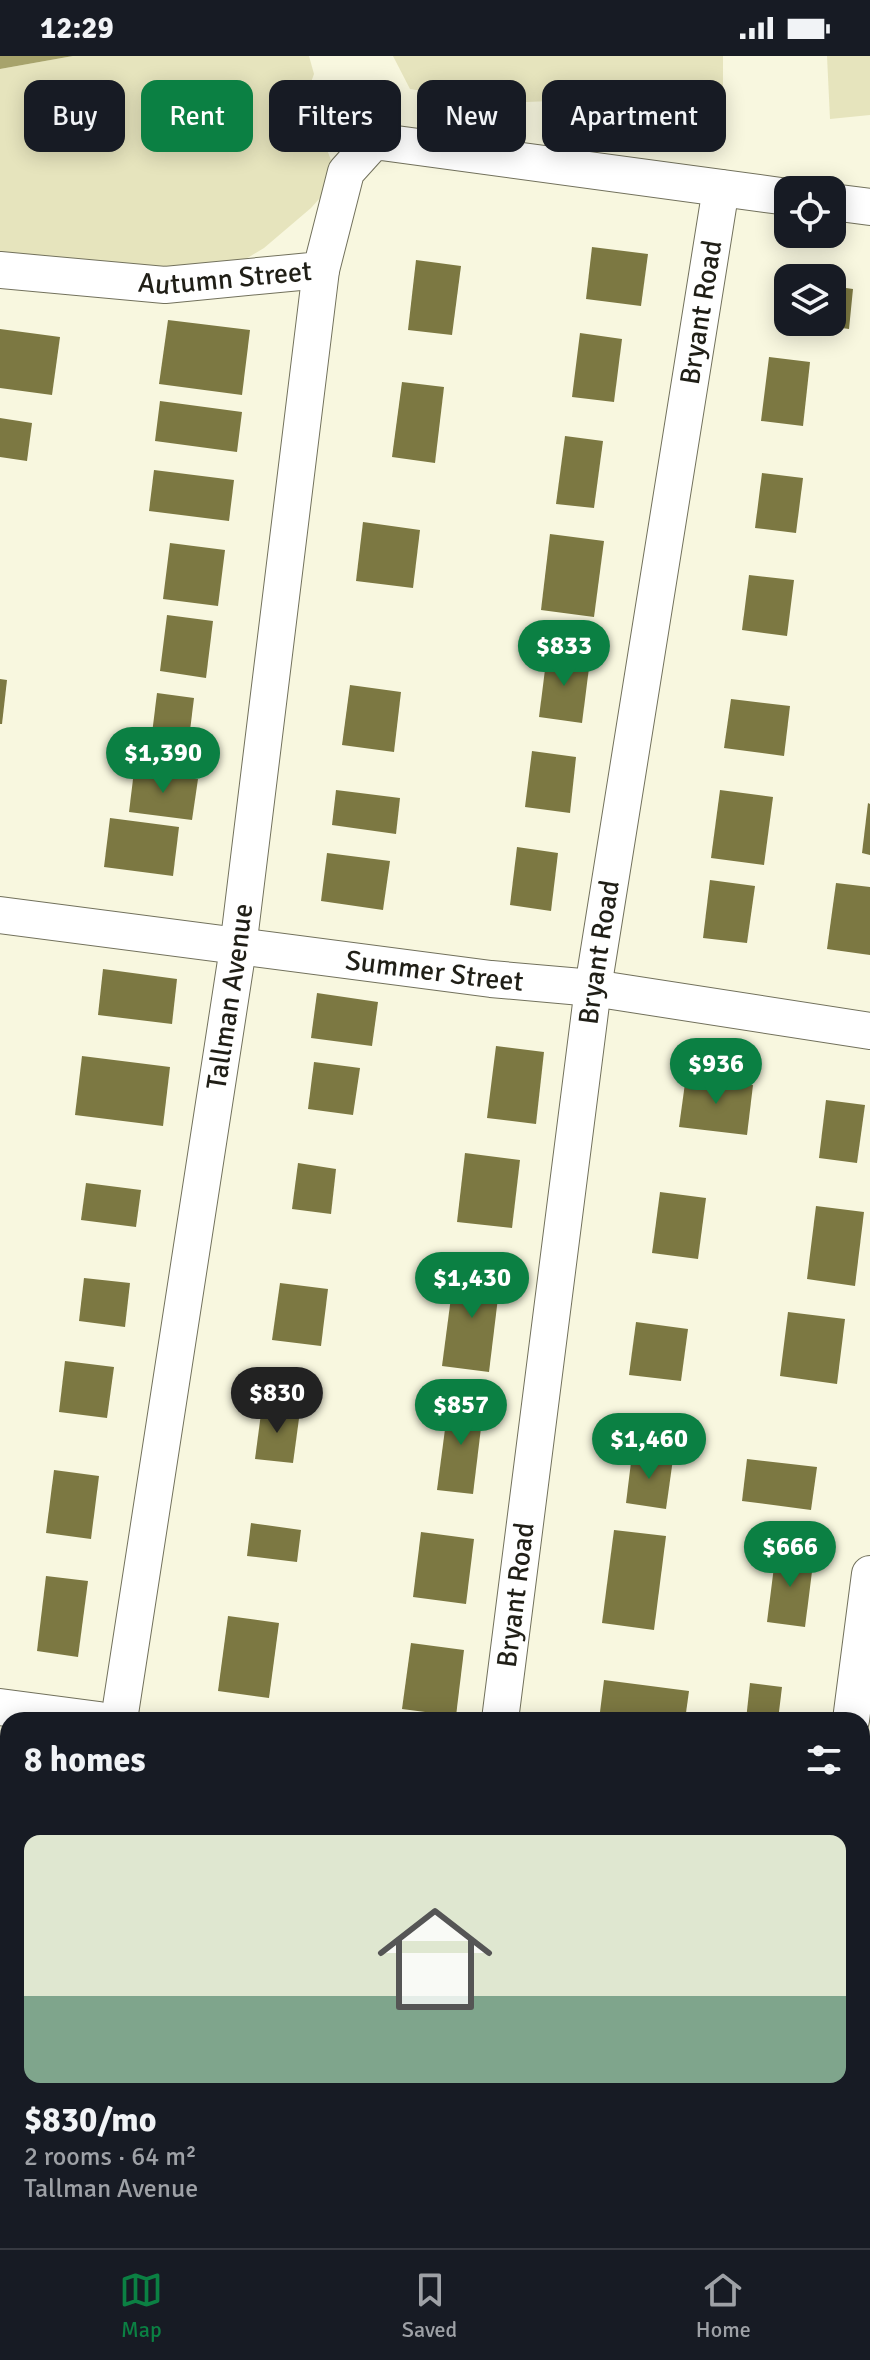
<!DOCTYPE html>
<html lang="en">
<head>
<meta charset="utf-8">
<style>
  body { margin:0; font-family:Signika,sans-serif; background:#20242c; color:#f1f3f6; height:100vh; display:flex; flex-direction:column; font-size:30px; white-space:nowrap }
  * { box-sizing:border-box; margin:0 }
  p { font-size:26px; color:#9ea1a6 }
  .icon { flex:none; width:44px; height:44px; fill:none; stroke:currentColor; stroke-width:2; stroke-linecap:round; stroke-linejoin:round }
  .map { position:relative; flex:1; overflow:hidden }
  .details { position:absolute; left:0px; top:1656px; width:870px; height:536px; display:flex; flex-direction:column; background:#171b24; border-radius:24px 24px 0 0; box-shadow:0 4px 20px #0003 }
  .details>* { flex:none }
  .banner { position:absolute; left:24px; top:24px; width:822px; height:72px; display:flex; gap:16px }
  .tools { position:absolute; left:774px; top:120px; display:grid; gap:16px }
  .tools a { display:grid; place-items:center; width:72px; height:72px; border-radius:16px; background:#171b24; box-shadow:0 4px 20px #0003; font-size:40px }
  .price { position:absolute; translate:-50% -68px; padding:0 18px; border-radius:28px; background:#0b8043; color:#fff; font-size:26px; line-height:52px; filter:drop-shadow(0 2px 4px #0008) }
  .price::after { content:''; position:absolute; left:50%; top:48px; width:24px; height:18px; margin-left:-12px; background:inherit; clip-path:polygon(0 0,100% 0,50% 100%) }
  .price.selected { background:#222; color:#fff }
  ul { padding:0; list-style:none }
  li { display:grid; align-content:center; gap:16px; height:424px; padding:0 24px }
  li span { display:grid; place-items:center; height:248px; border-radius:16px; color:#555 }
  li>.icon { margin-inline-start:auto }
  span .icon { width:144px; height:144px; fill:#fffc; stroke-width:1 }
  li b { font-size:34px }
  h2 { display:flex; justify-content:space-between; align-items:center; height:96px; padding:0 24px; font-size:34px }
  .chip { padding:0 28px; border-radius:16px; background:#171b24; box-shadow:0 4px 20px #0003; font-size:28px; line-height:72px }
  .chip.selected { background:#0b8043; color:#fff }
  .status { display:flex; justify-content:space-between; align-items:center; height:56px; padding:0 40px; background:#171b24; direction:ltr }
  .status svg { height:22px; fill:currentColor }
  .dock { display:flex; justify-content:space-around; align-items:center; height:112px; border-top:2px solid #363941; background:#171b24; font-size:22px; color:#9ea1a6 }
  .dock a { display:grid; justify-items:center; gap:4px }
  .dock .selected { color:#0b8043 }
  .map>svg:first-child { display:block }
  .green { fill:#e6e4bd }
  .water { fill:#a7a36b }
  .building { fill:#7c7842 }
  .lines { fill:none; stroke-linecap:round; stroke-linejoin:round }
  .minor-casing { stroke:#72715c; stroke-width:38 }
  .minor { stroke:#fff; stroke-width:36 }
  .labels { text-anchor:middle; dominant-baseline:central; stroke-width:6; stroke-linejoin:round; paint-order:stroke }
  .street-label { font-size:28px; fill:#201f17; stroke:#fff }
</style>
</head>
<body>
<div class="status"><b>12:29</b><svg viewBox="0 0 49 12"><path d="M0 12V9h3v3zM5 12V6h3v6zM10 12V3h3v9zM15 12V0h3v12zM26 1h20v11H26zM47 4h2v5h-2z"/></svg></div>
<div class="map">
<svg width="870" height="2192" viewBox="0 0 870 2192">
  <rect width="100%" height="100%" fill="#f8f7df"/>
  <g class="green">
    <polygon points="73,0 309,0 314,18 306,40 338,122 311,152 264,192 224,216 0,220 0,13"/>
    <polygon points="393,0 723,0 723,38 499,47 410,33"/>
    <polygon points="827,0 870,0 870,59 830,63"/>
  </g>
  <polygon class="water" points="0,0 73,0 0,13"/>
  <g class="building">
    <polygon points="592,191 648,198 641,250 586,243"/>
    <polygon points="416,204 461,210 452,279 408,274"/>
    <polygon points="832,230 853,233 849,273 814,268 832,266"/>
    <polygon points="168,264 250,274 242,339 159,328"/>
    <polygon points="0,273 60,281 52,339 0,332"/>
    <polygon points="580,277 622,283 614,346 572,341"/>
    <polygon points="769,301 810,306 803,370 761,365"/>
    <polygon points="402,326 444,331 435,407 392,401"/>
    <polygon points="160,345 242,356 237,396 155,385"/>
    <polygon points="0,362 32,367 27,405 0,401"/>
    <polygon points="565,380 603,385 594,452 556,448"/>
    <polygon points="154,414 234,424 229,465 149,455"/>
    <polygon points="762,417 803,422 796,477 755,472"/>
    <polygon points="363,466 420,474 413,532 356,525"/>
    <polygon points="550,478 604,485 594,561 541,554"/>
    <polygon points="170,487 225,494 218,550 163,543"/>
    <polygon points="749,519 794,524 787,580 742,574"/>
    <polygon points="167,559 213,565 206,622 160,615"/>
    <polygon points="547,598 590,604 582,667 539,661"/>
    <polygon points="0,623 7,624 2,668 0,668"/>
    <polygon points="350,629 401,636 394,696 342,689"/>
    <polygon points="157,637 194,642 186,707 149,702"/>
    <polygon points="731,643 790,650 784,700 724,692"/>
    <polygon points="532,695 576,701 570,757 525,751"/>
    <polygon points="134,715 198,723 192,764 129,756"/>
    <polygon points="336,734 400,742 396,778 332,769"/>
    <polygon points="720,734 773,741 764,809 711,802"/>
    <polygon points="868,747 870,748 870,799 862,797"/>
    <polygon points="110,762 179,771 173,820 104,811"/>
    <polygon points="517,791 558,797 551,855 510,849"/>
    <polygon points="327,797 390,805 383,854 321,845"/>
    <polygon points="710,824 755,830 747,887 703,882"/>
    <polygon points="836,827 870,831 870,899 827,893"/>
    <polygon points="103,913 177,923 172,968 98,959"/>
    <polygon points="317,937 378,946 372,990 311,982"/>
    <polygon points="496,990 544,996 536,1068 487,1062"/>
    <polygon points="82,1000 170,1011 163,1070 75,1059"/>
    <polygon points="314,1006 360,1012 353,1059 308,1053"/>
    <polygon points="686,1020 753,1029 747,1079 679,1071"/>
    <polygon points="826,1044 865,1049 857,1107 819,1102"/>
    <polygon points="465,1097 520,1104 512,1172 457,1166"/>
    <polygon points="298,1107 336,1113 331,1158 292,1153"/>
    <polygon points="86,1127 141,1134 136,1171 81,1164"/>
    <polygon points="660,1136 706,1142 698,1203 652,1197"/>
    <polygon points="816,1150 864,1156 855,1230 807,1223"/>
    <polygon points="455,1211 501,1217 489,1316 442,1310"/>
    <polygon points="84,1222 130,1227 125,1271 79,1265"/>
    <polygon points="280,1227 328,1233 321,1290 272,1284"/>
    <polygon points="788,1256 845,1263 837,1328 780,1320"/>
    <polygon points="636,1266 688,1273 681,1325 629,1319"/>
    <polygon points="65,1305 114,1311 107,1362 59,1356"/>
    <polygon points="449,1343 484,1347 473,1438 437,1434"/>
    <polygon points="262,1350 300,1355 293,1407 255,1403"/>
    <polygon points="632,1398 673,1403 666,1453 626,1447"/>
    <polygon points="747,1403 817,1411 811,1454 742,1445"/>
    <polygon points="54,1414 99,1420 91,1483 46,1477"/>
    <polygon points="251,1467 301,1474 297,1506 247,1500"/>
    <polygon points="614,1474 666,1480 654,1574 602,1567"/>
    <polygon points="421,1476 474,1483 466,1548 413,1541"/>
    <polygon points="776,1495 814,1500 805,1571 767,1566"/>
    <polygon points="46,1520 88,1525 78,1601 37,1595"/>
    <polygon points="228,1560 279,1567 269,1642 218,1635"/>
    <polygon points="411,1587 464,1594 456,1660 402,1653"/>
    <polygon points="604,1624 689,1635 685,1664 599,1664"/>
    <polygon points="750,1627 782,1631 778,1664 746,1664"/>
    <polygon points="6,1781 8,1781 8,1815 2,1814"/>
    <polygon points="0,1835 8,1836 8,1875 0,1874"/>
    <polygon points="0,1901 8,1902 8,1952 0,1951"/>
    <polygon points="0,1966 8,1967 8,2041 0,2040"/>
    <polygon points="0,2055 8,2056 8,2099 0,2098"/>
    <polygon points="341,2184 374,2184 373,2192 340,2192"/>
    <polygon points="517,2184 576,2184 575,2192 516,2192"/>
  </g>
  <g class="lines">
    <g class="minor-casing">
      <g id="minor">
        <polyline points="832,146 870,151"/>
        <path id="s1" d="M 0,214 L 165,229 L 321,214 L 346,116 L 374,85 L 788,141"/>
        <path id="s2" d="M 0,859 L 491,923 L 593,932 L 870,975"/>
        <polyline points="0,1651 99,1664"/>
        <path id="s3" d="M 119,1664 L 238,892 L 321,214"/>
        <path id="s4" d="M 500,1664 L 593,932 L 721,132"/>
        <polyline points="851,1664 870,1518"/>
        <polyline points="862,1767 870,1768"/>
        <polyline points="51,2192 52,2184"/>
        <polyline points="432,2192 433,2184"/>
        <polyline points="782,2192 783,2184"/>
      </g>
    </g>
    <use href="#minor" class="minor"/>
  </g>
  <g class="labels">
    <g class="street-label">
      <text stroke="none"><textPath href="#s1" startOffset="226">Autumn Street</textPath></text>
      <text stroke="none"><textPath href="#s4" startOffset="1422">Bryant Road</textPath></text>
      <text stroke="none"><textPath href="#s4" startOffset="774">Bryant Road</textPath></text>
      <text stroke="none"><textPath href="#s2" startOffset="438">Summer Street</textPath></text>
      <text stroke="none"><textPath href="#s3" startOffset="732">Tallman Avenue</textPath></text>
      <text stroke="none"><textPath href="#s4" startOffset="126">Bryant Road</textPath></text>
    </g>
  </g>
</svg>
<div class="tools">
<a><svg class="icon" aria-label="locate" viewBox="0 0 24 24"><circle cx="12" cy="12" r="6"/><path d="M12 2v4M12 18v4M2 12h4M18 12h4"/></svg></a>
<a><svg class="icon" aria-label="layers" viewBox="0 0 24 24"><path d="M12 4l9 5-9 5-9-5zM3 14l9 5 9-5"/></svg></a>
</div>
<b class="price" style="left:564px;top:632px">$833</b>
<b class="price" style="left:163px;top:739px">$1,390</b>
<b class="price" style="left:716px;top:1050px">$936</b>
<b class="price" style="left:472px;top:1264px">$1,430</b>
<b class="price selected" style="left:277px;top:1379px">$830</b>
<b class="price" style="left:461px;top:1391px">$857</b>
<b class="price" style="left:649px;top:1425px">$1,460</b>
<b class="price" style="left:790px;top:1533px">$666</b>
<div class="banner">
<a class="chip">Buy</a>
<a class="chip selected">Rent</a>
<a class="chip">Filters</a>
<a class="chip">New</a>
<a class="chip">Apartment</a>
</div>
<section class="details">
<h2>8 homes<svg class="icon" aria-label="filters" viewBox="0 0 24 24"><path d="M4 7h16M4 17h16"/><circle cx="9" cy="7" r="2"/><circle cx="15" cy="17" r="2"/></svg></h2>
<ul>
<li><span style="background:linear-gradient(#dfe7d0 65%,#7fa58c 0)"><svg class="icon" aria-label="home" viewBox="0 0 24 24"><path d="M3 11l9-7 9 7M6 9v11h12V9"/></svg></span><div><b>$830/mo</b><p>2 rooms · 64 m²</p><p>Tallman Avenue</p></div></li>
</ul>
</section>
</div>
<nav class="dock">
<a class="selected"><svg class="icon" aria-label="map" viewBox="0 0 24 24"><path d="M3 6l6-2 6 2 6-2v14l-6 2-6-2-6 2zM9 4v14M15 6v14"/></svg>Map</a>
<a><svg class="icon" aria-label="saved" viewBox="0 0 24 24"><path d="M7 4h10v16l-5-4-5 4z"/></svg>Saved</a>
<a><svg class="icon" aria-label="home" viewBox="0 0 24 24"><path d="M3 11l9-7 9 7M6 9v11h12V9"/></svg>Home</a>
</nav>
</body>
</html>
